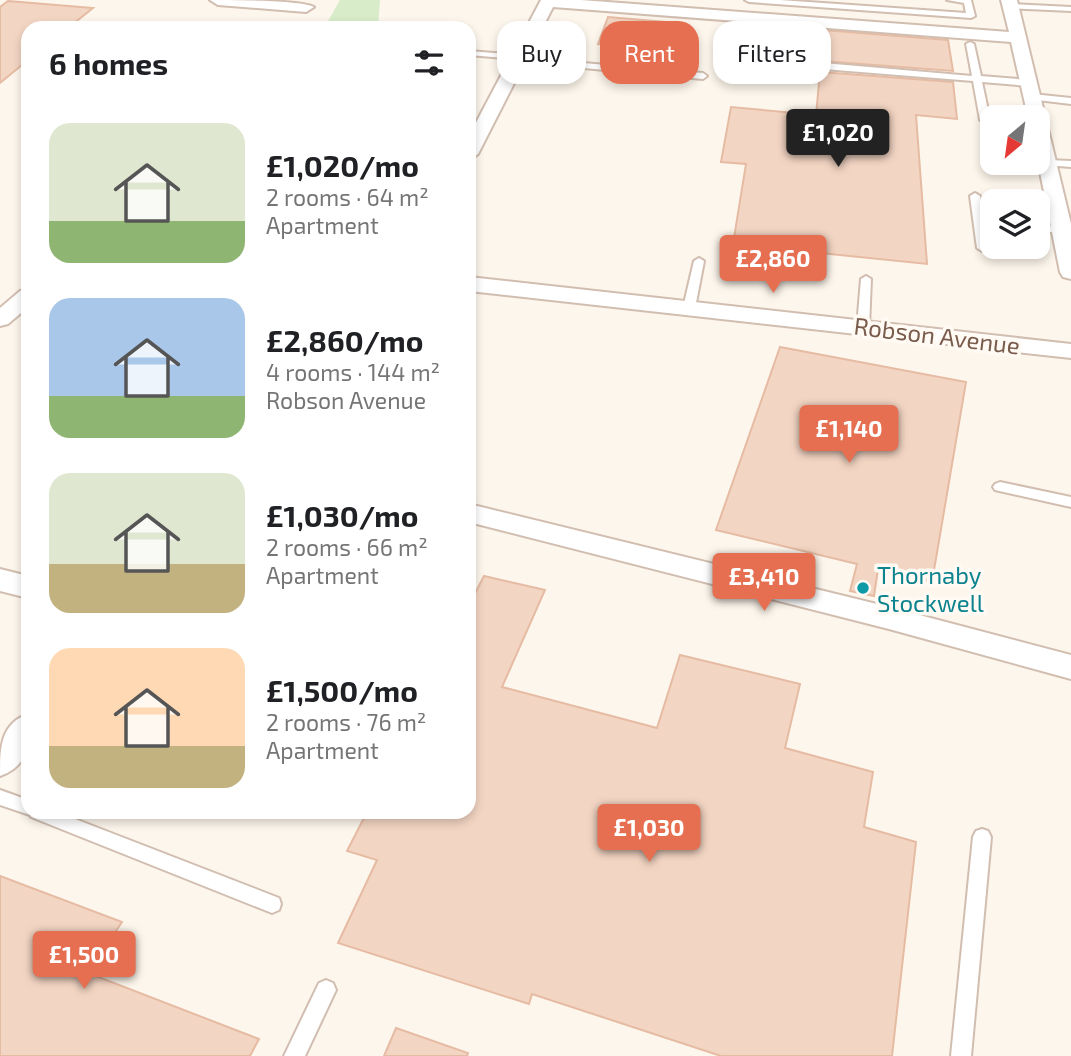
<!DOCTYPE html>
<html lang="en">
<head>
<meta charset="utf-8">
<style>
  body { margin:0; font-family:"Exo 2",sans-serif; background:#f2f2f2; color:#202124; height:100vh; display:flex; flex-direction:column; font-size:26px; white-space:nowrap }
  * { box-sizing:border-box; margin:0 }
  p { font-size:23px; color:#757577 }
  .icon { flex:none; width:38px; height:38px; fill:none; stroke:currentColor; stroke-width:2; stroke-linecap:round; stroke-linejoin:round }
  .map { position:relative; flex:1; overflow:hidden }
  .sheet { position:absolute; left:21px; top:21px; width:455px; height:798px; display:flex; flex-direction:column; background:#fff; border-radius:21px; box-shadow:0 4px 10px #0003 }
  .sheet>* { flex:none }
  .guide { position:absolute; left:497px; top:21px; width:469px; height:63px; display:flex; gap:14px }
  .needle { width:46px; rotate:209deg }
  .controls { position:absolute; left:980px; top:105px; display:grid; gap:14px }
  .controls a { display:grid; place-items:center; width:70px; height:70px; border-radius:14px; background:#fff; box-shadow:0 4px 10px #0003; font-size:35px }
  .price { position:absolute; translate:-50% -60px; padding:0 16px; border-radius:7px; background:#e76f51; color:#fff; font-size:23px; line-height:46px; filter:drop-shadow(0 2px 4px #0008) }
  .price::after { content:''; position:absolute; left:50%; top:42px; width:21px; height:16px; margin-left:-10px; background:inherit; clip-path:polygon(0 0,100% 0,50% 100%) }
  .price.active { background:#222; color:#fff }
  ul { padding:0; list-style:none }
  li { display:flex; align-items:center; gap:21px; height:175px; padding:0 28px }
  li span { display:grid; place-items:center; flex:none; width:196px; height:140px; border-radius:21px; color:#555 }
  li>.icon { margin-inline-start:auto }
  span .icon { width:84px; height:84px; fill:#fffc; stroke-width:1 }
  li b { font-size:30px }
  h2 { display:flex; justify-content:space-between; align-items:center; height:84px; padding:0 28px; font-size:30px }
  .chip { padding:0 24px; border-radius:21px; background:#fff; box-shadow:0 4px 10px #0003; font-size:24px; line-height:63px }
  .chip.active { background:#e76f51; color:#fff }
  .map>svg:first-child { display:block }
  .green { fill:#d8ecc9 }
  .building { fill:#f3d5c3; stroke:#e6bba3; stroke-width:2 }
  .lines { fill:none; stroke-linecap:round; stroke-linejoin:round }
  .lane-casing { stroke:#d1beb0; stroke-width:4 }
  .street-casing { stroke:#d1beb0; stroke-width:4 }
  .lane { fill:#fff; fill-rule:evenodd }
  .street { fill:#fff; fill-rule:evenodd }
  .culture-dot { fill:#0f9aa8; stroke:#fffaf3; stroke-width:2.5 }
  .labels { text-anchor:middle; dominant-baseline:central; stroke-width:7; stroke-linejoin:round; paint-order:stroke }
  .street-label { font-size:24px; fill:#7a5c4d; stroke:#fffaf3 }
  .culture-label { font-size:24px; fill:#0d838f; stroke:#fffaf3; text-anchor:start }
</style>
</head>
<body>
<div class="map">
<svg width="1071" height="1056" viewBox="0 0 1071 1056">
  <rect width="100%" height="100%" fill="#fdf6ec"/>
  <polygon class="green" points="340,0 380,0 378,28 324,28"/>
  <g class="building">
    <polygon points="8,1 93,8 68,28 28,28 28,60 0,83 0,7"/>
    <polygon points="608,17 677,23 670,50 598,44"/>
    <polygon points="823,30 948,40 953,71 822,61"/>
    <polygon points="820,72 953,82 957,119 916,115 927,264 733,244 746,164 721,162 731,107 816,115"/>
    <polygon points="780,347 966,382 932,582 878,569 874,596 850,591 857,564 716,530"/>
    <polygon points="484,576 545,590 502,687 657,728 680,655 800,684 785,748 873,772 864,827 916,842 892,1056 721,1056 532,994 529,1004 338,943 377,860 347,851 367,812 469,812 469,605"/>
    <polygon points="0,876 122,922 88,973 259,1039 250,1056 0,1056"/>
    <polygon points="396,1028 468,1053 467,1056 384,1056"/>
  </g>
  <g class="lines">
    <g class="lane-casing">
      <g id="lane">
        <polygon points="745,0 780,0 966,13 964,3 947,0 971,0 975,16 971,18 749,2"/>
        <polygon points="1011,4 1071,7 1071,11 1008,8 1008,4"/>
        <polygon points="763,17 770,19 762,62 796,66 823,63 972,76 966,44 970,42 974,44 981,76 1029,80 1033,83 1029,86 982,82 990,120 985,123 980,120 973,81 823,69 796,72 755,66"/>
        <polygon points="469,51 520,55 523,58 703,73 707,76 703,79 518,62 515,59 469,55"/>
        <polygon points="1032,94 1071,98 1071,104 1029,99 1028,97"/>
        <polygon points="1048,160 1071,161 1071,167 1045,165 1043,163"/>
        <polygon points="975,193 980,196 984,220 992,221 992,227 985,227 987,248 982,251 977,248 970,196"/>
        <polygon points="1038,225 1062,227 1067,230 1062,233 1038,231"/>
        <polygon points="699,258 704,261 695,308 689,311 683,308 694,261"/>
        <polygon points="866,276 871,279 869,327 863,330 857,327 861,279"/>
        <polygon points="1000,482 1071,497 1071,507 995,490 993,487 995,484"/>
        <polygon points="0,790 28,800 28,812 57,812 279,898 281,904 279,910 272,913 31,817 30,815 0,805"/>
        <polygon points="982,829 988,831 991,837 971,1056 951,1056 973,837 976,831"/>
        <polygon points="326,980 333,983 336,990 305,1056 284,1056 319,983"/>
      </g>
    </g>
    <g class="street-casing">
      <g id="street">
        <path d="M 210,0 C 231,0 300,0 314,7 L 306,12 L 218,5 Z"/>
        <polygon points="541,0 581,0 1009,32 1001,0 1017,0 1071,224 1071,279 1063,277 1060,272 1038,162 1038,117 1028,117 1011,42 553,7 478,154 469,160 469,136"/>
        <polygon points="469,277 1071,344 1071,358 469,291"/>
        <polygon points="28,289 28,307 8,324 0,326 0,308 20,291"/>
        <polygon points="469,504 889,607 1071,655 1071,679 889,629 469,522"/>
        <polygon points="0,569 28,576 28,598 0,591"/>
        <path d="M 28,714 C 28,742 31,765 0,776 C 0,749 0,724 28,714 Z"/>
      </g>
    </g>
    <use href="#lane" class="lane"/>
    <use href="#street" class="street"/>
  </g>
  <circle class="culture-dot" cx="863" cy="588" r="7"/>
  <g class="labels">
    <g class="street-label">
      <text transform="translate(937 335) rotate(7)">Robson Avenue</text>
    </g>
    <g class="culture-label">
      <text x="877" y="574">Thornaby<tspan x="877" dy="28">Stockwell</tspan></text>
    </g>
  </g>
</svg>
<div class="controls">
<a><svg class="needle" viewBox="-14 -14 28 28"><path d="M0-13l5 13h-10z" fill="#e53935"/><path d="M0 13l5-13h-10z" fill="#757577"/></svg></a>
<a><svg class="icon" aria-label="layers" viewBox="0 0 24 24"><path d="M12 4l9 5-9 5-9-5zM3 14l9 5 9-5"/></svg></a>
</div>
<b class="price active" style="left:838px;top:169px">£1,020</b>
<b class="price" style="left:773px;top:295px">£2,860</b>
<b class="price" style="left:849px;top:465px">£1,140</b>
<b class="price" style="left:764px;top:613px">£3,410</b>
<b class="price" style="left:649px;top:864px">£1,030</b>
<b class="price" style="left:84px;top:991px">£1,500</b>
<div class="guide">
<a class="chip">Buy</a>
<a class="chip active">Rent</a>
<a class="chip">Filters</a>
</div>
<section class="sheet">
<h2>6 homes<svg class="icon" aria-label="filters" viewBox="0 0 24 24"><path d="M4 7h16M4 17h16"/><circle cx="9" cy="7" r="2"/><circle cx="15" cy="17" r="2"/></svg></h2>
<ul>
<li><span style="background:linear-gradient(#dfe7d0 70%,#8fb573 0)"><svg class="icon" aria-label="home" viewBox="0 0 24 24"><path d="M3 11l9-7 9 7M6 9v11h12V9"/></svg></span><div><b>£1,020/mo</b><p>2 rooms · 64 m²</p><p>Apartment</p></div></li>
<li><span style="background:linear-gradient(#a9c7e8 70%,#8fb573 0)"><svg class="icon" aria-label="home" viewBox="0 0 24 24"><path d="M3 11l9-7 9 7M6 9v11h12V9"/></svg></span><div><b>£2,860/mo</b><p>4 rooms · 144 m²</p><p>Robson Avenue</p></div></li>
<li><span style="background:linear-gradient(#dfe7d0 65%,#c2b280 0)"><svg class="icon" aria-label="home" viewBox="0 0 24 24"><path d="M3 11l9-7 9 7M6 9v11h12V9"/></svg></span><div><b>£1,030/mo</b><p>2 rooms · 66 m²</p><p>Apartment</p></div></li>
<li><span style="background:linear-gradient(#ffd9b3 70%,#c2b280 0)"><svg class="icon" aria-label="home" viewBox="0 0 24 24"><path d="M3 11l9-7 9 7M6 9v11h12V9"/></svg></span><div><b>£1,500/mo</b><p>2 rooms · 76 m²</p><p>Apartment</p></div></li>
</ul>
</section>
</div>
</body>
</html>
